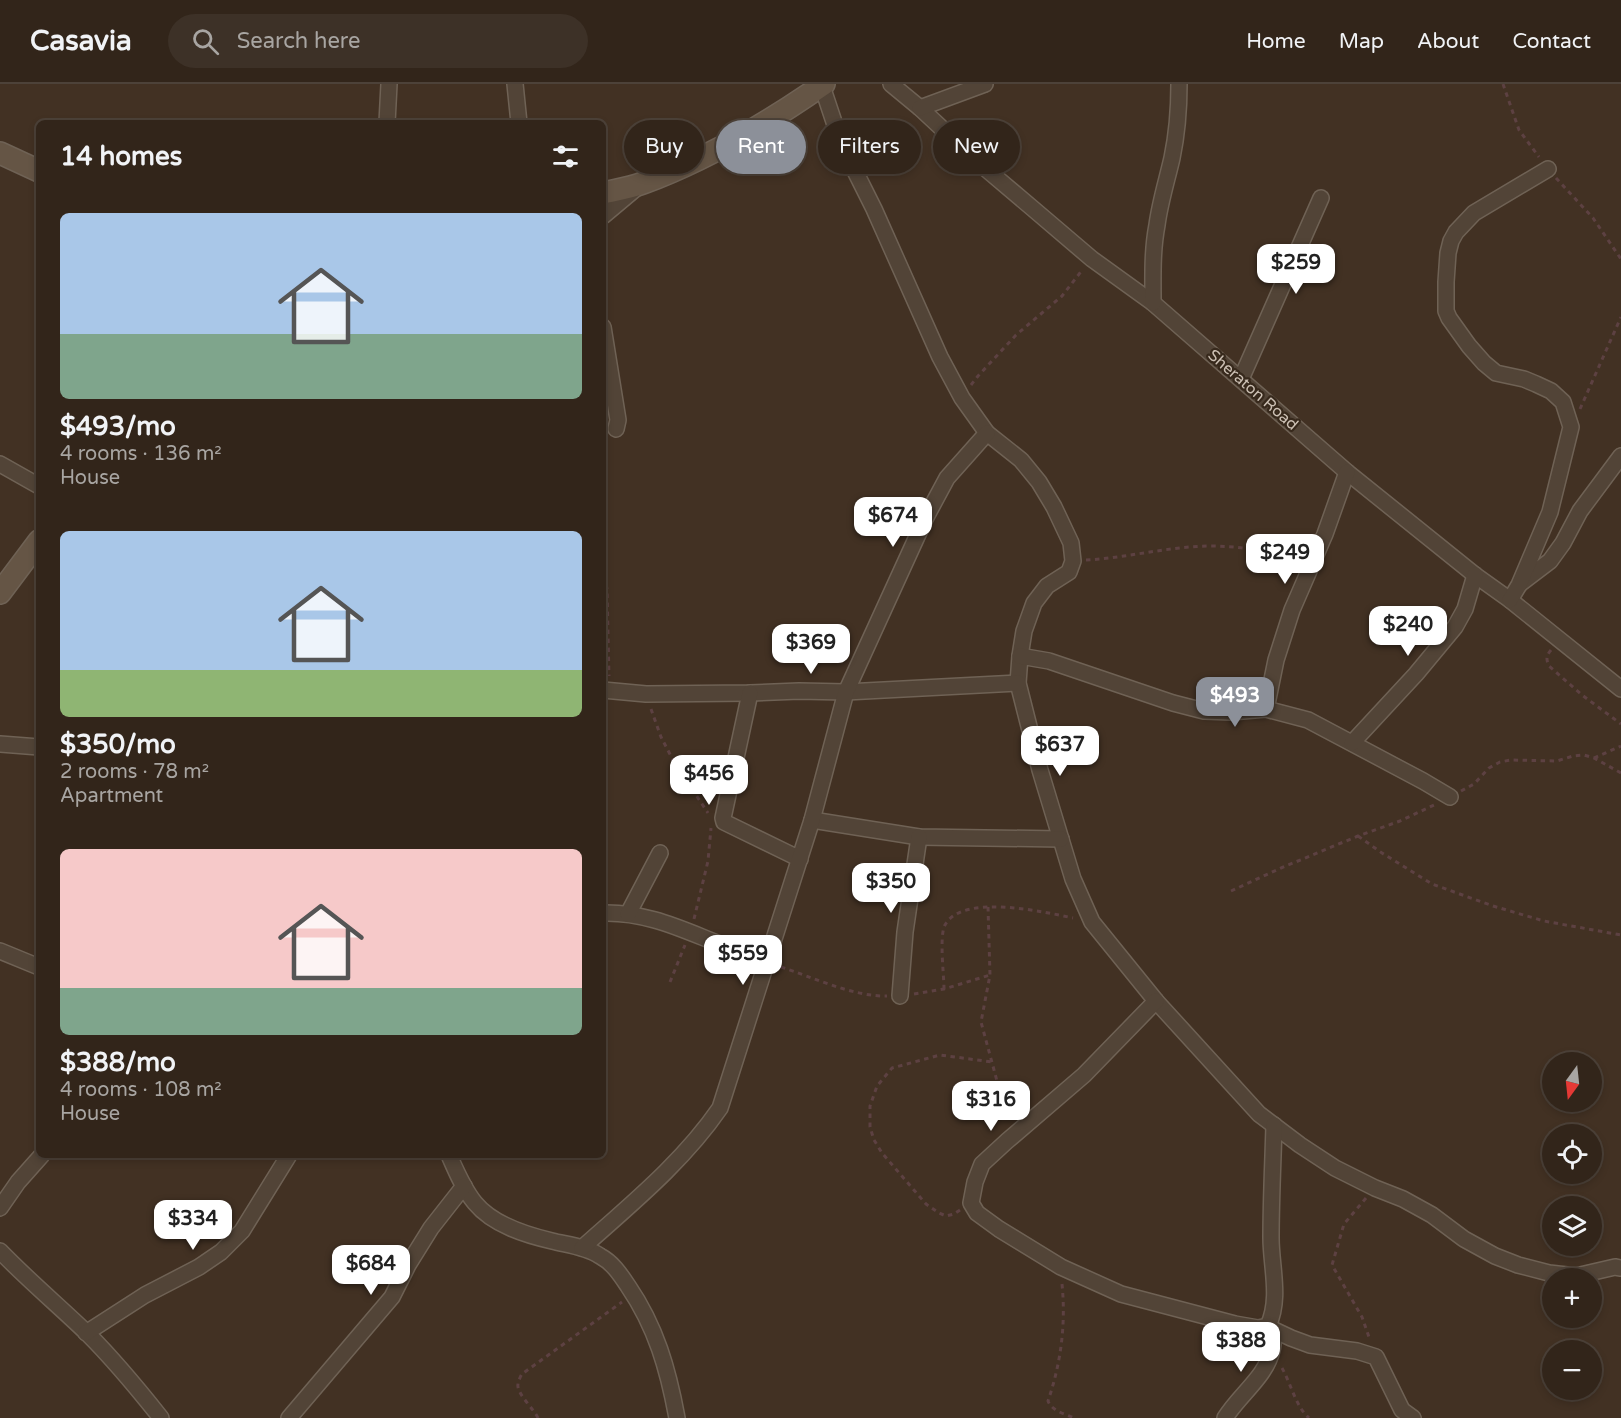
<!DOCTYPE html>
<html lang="en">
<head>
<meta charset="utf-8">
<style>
  body { margin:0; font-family:"Varela Round",sans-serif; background:#3d3127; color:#f1f3f6; height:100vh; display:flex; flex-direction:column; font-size:22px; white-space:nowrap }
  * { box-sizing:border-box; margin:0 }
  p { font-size:20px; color:#a8a5a2 }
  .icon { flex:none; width:33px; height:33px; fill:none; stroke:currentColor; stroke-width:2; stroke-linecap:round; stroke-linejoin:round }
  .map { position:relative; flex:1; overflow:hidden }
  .details { position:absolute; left:36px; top:36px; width:570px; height:1038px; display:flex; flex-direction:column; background:#32251a; border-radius:9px; box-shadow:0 3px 9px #0003,0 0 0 2px #4d4239 }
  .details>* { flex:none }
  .top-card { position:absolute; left:624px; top:36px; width:570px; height:54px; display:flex; gap:12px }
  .needle { width:39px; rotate:195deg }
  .tools { position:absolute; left:1542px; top:968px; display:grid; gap:12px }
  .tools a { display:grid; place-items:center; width:60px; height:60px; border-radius:50%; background:#32251a; box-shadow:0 3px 9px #0003,0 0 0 2px #4d4239; font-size:30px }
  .price { position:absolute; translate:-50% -51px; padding:0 14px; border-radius:12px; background:#fff; color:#222; font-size:20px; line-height:39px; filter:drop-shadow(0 2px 3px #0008) }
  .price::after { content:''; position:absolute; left:50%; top:36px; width:18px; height:14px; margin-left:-9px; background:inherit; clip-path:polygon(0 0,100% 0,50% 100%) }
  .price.active { background:#8c9099; color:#fff }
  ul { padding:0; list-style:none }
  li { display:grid; align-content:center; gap:12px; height:318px; padding:0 24px }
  li span { display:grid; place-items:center; height:186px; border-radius:9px; color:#555 }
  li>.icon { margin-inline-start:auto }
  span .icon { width:108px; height:108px; fill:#fffc; stroke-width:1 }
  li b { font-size:26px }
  h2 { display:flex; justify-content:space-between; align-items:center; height:72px; padding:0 24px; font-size:26px }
  .tag { padding:0 21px; border-radius:27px; background:#32251a; box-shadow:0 3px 9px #0003,0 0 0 2px #4d4239; font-size:21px; line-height:54px }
  .tag.active { background:#8c9099; color:#fff }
  header { display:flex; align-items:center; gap:36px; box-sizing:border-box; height:84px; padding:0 30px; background:#32251a; border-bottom:2px solid #4d4239 }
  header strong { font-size:28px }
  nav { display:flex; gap:33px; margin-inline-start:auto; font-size:21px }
  .search { width:420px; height:54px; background:#3d3127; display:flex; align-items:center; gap:15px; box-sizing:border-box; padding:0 21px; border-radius:33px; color:#a8a5a2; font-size:22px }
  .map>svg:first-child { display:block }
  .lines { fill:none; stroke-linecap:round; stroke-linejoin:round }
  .street-casing { stroke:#6f6255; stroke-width:18 }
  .secondary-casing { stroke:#6f6255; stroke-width:24 }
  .path { stroke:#5d4142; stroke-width:3; stroke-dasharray:4.5 4.5; stroke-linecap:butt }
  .street { stroke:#524437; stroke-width:15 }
  .secondary { stroke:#655545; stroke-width:21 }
  .labels { text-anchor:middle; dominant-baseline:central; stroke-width:4.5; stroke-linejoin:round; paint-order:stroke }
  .street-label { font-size:16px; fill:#ccc0b4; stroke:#37291c }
</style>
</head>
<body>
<header>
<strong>Casavia</strong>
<div class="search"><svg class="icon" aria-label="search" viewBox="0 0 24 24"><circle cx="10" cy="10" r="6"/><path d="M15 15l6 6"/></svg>Search here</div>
<nav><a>Home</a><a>Map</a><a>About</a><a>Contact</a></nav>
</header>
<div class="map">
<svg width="1621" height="1334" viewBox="0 0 1621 1334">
  <rect width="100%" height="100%" fill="#423123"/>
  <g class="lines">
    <g class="street-casing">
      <g id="street">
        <polyline points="515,0 519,39"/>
        <polyline points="891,0 920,24 979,79 1031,123 1092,175 1153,219 1347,388 1475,491 1510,516 1621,605"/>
        <polyline points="822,2 841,59 874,125 940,273 962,314 987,349 1021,376 1039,398 1054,423 1071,459 1073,477 1069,488 1047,502 1034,519 1024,547 1020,572 1018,599 1040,686 1073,795 1092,838 1156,917 1259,1030 1300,1061 1335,1084 1375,1104 1403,1115 1432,1131 1464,1155 1495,1172 1518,1181 1549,1189 1576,1192 1615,1183 1621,1184"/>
        <polyline points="920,24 985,0"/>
        <polyline points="387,39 389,0"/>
        <polyline points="603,132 640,101"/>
        <path d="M 1153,219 C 1153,193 1152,167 1157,141 C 1160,118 1167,96 1172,74 C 1177,50 1179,24 1179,0"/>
        <polyline points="603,243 618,336 616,345"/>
        <polyline points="1241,295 1321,114"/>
        <polyline points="0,380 39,402"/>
        <polyline points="1521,499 1550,477 1563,459 1580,427 1621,372"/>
        <polyline points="1510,516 1519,501 1550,428 1571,343 1563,318 1551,307 1536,300 1524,295 1496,289 1484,279 1469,262 1449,234 1446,227 1446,198 1448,169 1451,157 1456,148 1474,129 1548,85"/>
        <polyline points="1020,572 1049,577 1173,619 1204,627 1231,628 1266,625 1308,636 1423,697 1450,713"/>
        <polyline points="603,606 646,610 750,609 799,607 846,608 1018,599"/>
        <polyline points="750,609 723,734 724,738 800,775"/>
        <polyline points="1266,625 1276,576 1292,526 1325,450 1347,388"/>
        <polyline points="1352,659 1416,590 1455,543 1465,525 1475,491"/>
        <polyline points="0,660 39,663"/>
        <polyline points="812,736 919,753 1061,755"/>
        <path d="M 603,829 C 639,828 670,840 702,853 C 724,862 746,870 767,879"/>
        <polyline points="628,830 660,769"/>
        <polyline points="0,867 39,883"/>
        <polyline points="900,912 905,848 919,753"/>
        <path d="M 1156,917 L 1084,991 L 1007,1057 L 982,1080 L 975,1098 L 971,1119 L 977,1129 L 999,1145 L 1061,1183 L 1121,1210 L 1235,1240 L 1258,1244 L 1268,1242 C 1281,1215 1271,1182 1271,1154 C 1271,1116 1273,1078 1274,1041"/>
        <path d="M 449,1071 C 456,1087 464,1106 475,1119 C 493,1141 526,1151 552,1157 C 568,1161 587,1163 600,1172 C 613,1179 620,1190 628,1202 C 656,1243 668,1285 677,1334"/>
        <polyline points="0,1124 18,1098 42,1071"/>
        <path d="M 582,1164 C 630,1121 683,1078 720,1024 L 812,736 L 846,608 L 925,435 L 947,394 L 987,349"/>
        <path d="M 0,1167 C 28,1196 59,1222 88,1250 C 114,1276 138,1305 161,1334"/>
        <polyline points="1268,1242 1274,1246 1291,1254 1310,1261 1357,1267 1376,1273 1402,1326 1413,1334"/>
        <polyline points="86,1249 145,1211 199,1183 221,1168 242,1147 289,1071"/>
        <polyline points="289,1334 392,1213 408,1181 431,1144 464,1102"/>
        <path d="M 1225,1334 C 1239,1311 1266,1293 1272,1266 C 1274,1259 1273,1253 1274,1246"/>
      </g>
    </g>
    <g class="secondary-casing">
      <g id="secondary">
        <polyline points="0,69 39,87"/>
        <path d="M 603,109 C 616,106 630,104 643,99 C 708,75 768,39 824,0"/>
        <polyline points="0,509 39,457"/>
      </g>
    </g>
    <g class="path">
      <polyline points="1503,0 1519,46 1539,73"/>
      <polyline points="1556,94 1593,134 1621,175"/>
      <polyline points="971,301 978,292 1016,251 1062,212 1083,185"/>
      <polyline points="1580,325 1621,233"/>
      <path d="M 1086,476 C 1126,474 1166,463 1207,462 C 1239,462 1268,466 1299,477"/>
      <polyline points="603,483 607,505 609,592"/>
      <path d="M 1551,566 C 1546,572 1546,575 1549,582 L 1582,611 L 1621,640"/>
      <polyline points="651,625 661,653 674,678 708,729"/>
      <polyline points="1594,674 1621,662"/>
      <polyline points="1461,707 1474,700 1489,684 1500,678 1511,676 1557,677 1573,672 1584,671 1594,674 1621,689"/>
      <polyline points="1358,752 1382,769 1432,800 1493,822 1544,837 1621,851"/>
      <polyline points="1231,807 1281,784 1358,752 1400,737 1434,721"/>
      <polyline points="988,823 990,891 981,938 997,997 1007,1011 1022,1024"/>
      <polyline points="694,835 708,777 711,744"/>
      <path d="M 781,883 C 812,893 854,913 887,912"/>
      <polyline points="670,898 685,861"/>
      <path d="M 944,905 C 944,891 939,852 945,841 C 962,809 1045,828 1073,834"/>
      <polyline points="914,910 944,905 990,891"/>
      <polyline points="1366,1114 1344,1140 1332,1181 1362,1233 1370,1256"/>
      <polyline points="960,1126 954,1130 946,1132 939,1129 926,1120 882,1069 874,1056 870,1043 870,1022 877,1002 892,984 940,971 992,978"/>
      <path d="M 1062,1200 C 1066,1240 1061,1279 1048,1317 C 1052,1327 1065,1330 1074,1334"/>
      <path d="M 1282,1284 C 1291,1300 1296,1323 1309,1334"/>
      <path d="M 538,1334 C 534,1325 516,1309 518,1300 C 518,1298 521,1291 522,1290 L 622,1218"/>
    </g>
    <use href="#street" class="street"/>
    <use href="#secondary" class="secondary"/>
  </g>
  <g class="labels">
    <g class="street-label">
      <text transform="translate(1253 306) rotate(41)">Sheraton Road</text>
    </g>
  </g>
</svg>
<div class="tools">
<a><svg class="needle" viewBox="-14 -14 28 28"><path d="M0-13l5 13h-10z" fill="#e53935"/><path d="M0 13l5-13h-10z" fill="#a8a5a2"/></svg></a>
<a><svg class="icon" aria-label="locate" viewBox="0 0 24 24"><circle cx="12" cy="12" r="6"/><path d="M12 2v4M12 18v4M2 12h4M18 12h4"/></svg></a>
<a><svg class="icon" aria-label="layers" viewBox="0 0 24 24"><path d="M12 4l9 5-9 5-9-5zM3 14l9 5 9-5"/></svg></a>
<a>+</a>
<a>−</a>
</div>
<b class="price" style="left:1296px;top:211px">$259</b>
<b class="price" style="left:893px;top:464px">$674</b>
<b class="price" style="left:1285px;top:501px">$249</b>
<b class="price" style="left:1408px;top:573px">$240</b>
<b class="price" style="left:811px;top:591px">$369</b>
<b class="price active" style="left:1235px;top:644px">$493</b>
<b class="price" style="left:1060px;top:693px">$637</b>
<b class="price" style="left:709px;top:722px">$456</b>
<b class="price" style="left:891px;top:830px">$350</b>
<b class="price" style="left:743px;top:902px">$559</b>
<b class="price" style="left:991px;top:1048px">$316</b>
<b class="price" style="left:193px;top:1167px">$334</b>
<b class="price" style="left:371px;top:1212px">$684</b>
<b class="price" style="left:1241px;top:1289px">$388</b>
<div class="top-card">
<a class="tag">Buy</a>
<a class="tag active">Rent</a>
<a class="tag">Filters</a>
<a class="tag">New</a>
</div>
<section class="details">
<h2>14 homes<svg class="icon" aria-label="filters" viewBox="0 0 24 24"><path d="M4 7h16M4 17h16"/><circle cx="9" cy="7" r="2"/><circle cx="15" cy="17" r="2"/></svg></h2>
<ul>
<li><span style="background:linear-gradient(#a9c7e8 65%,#7fa58c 0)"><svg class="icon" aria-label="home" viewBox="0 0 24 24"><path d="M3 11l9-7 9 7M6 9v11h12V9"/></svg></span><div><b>$493/mo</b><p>4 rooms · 136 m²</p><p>House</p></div></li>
<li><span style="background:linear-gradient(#a9c7e8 75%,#8fb573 0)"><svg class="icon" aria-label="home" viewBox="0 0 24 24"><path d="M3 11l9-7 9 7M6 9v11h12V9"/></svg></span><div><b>$350/mo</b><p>2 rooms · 78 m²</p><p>Apartment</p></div></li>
<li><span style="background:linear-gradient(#f6c9c9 75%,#7fa58c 0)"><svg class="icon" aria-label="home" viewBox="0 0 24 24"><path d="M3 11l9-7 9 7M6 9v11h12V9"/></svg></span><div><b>$388/mo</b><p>4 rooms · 108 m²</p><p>House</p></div></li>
</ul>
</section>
</div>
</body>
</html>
